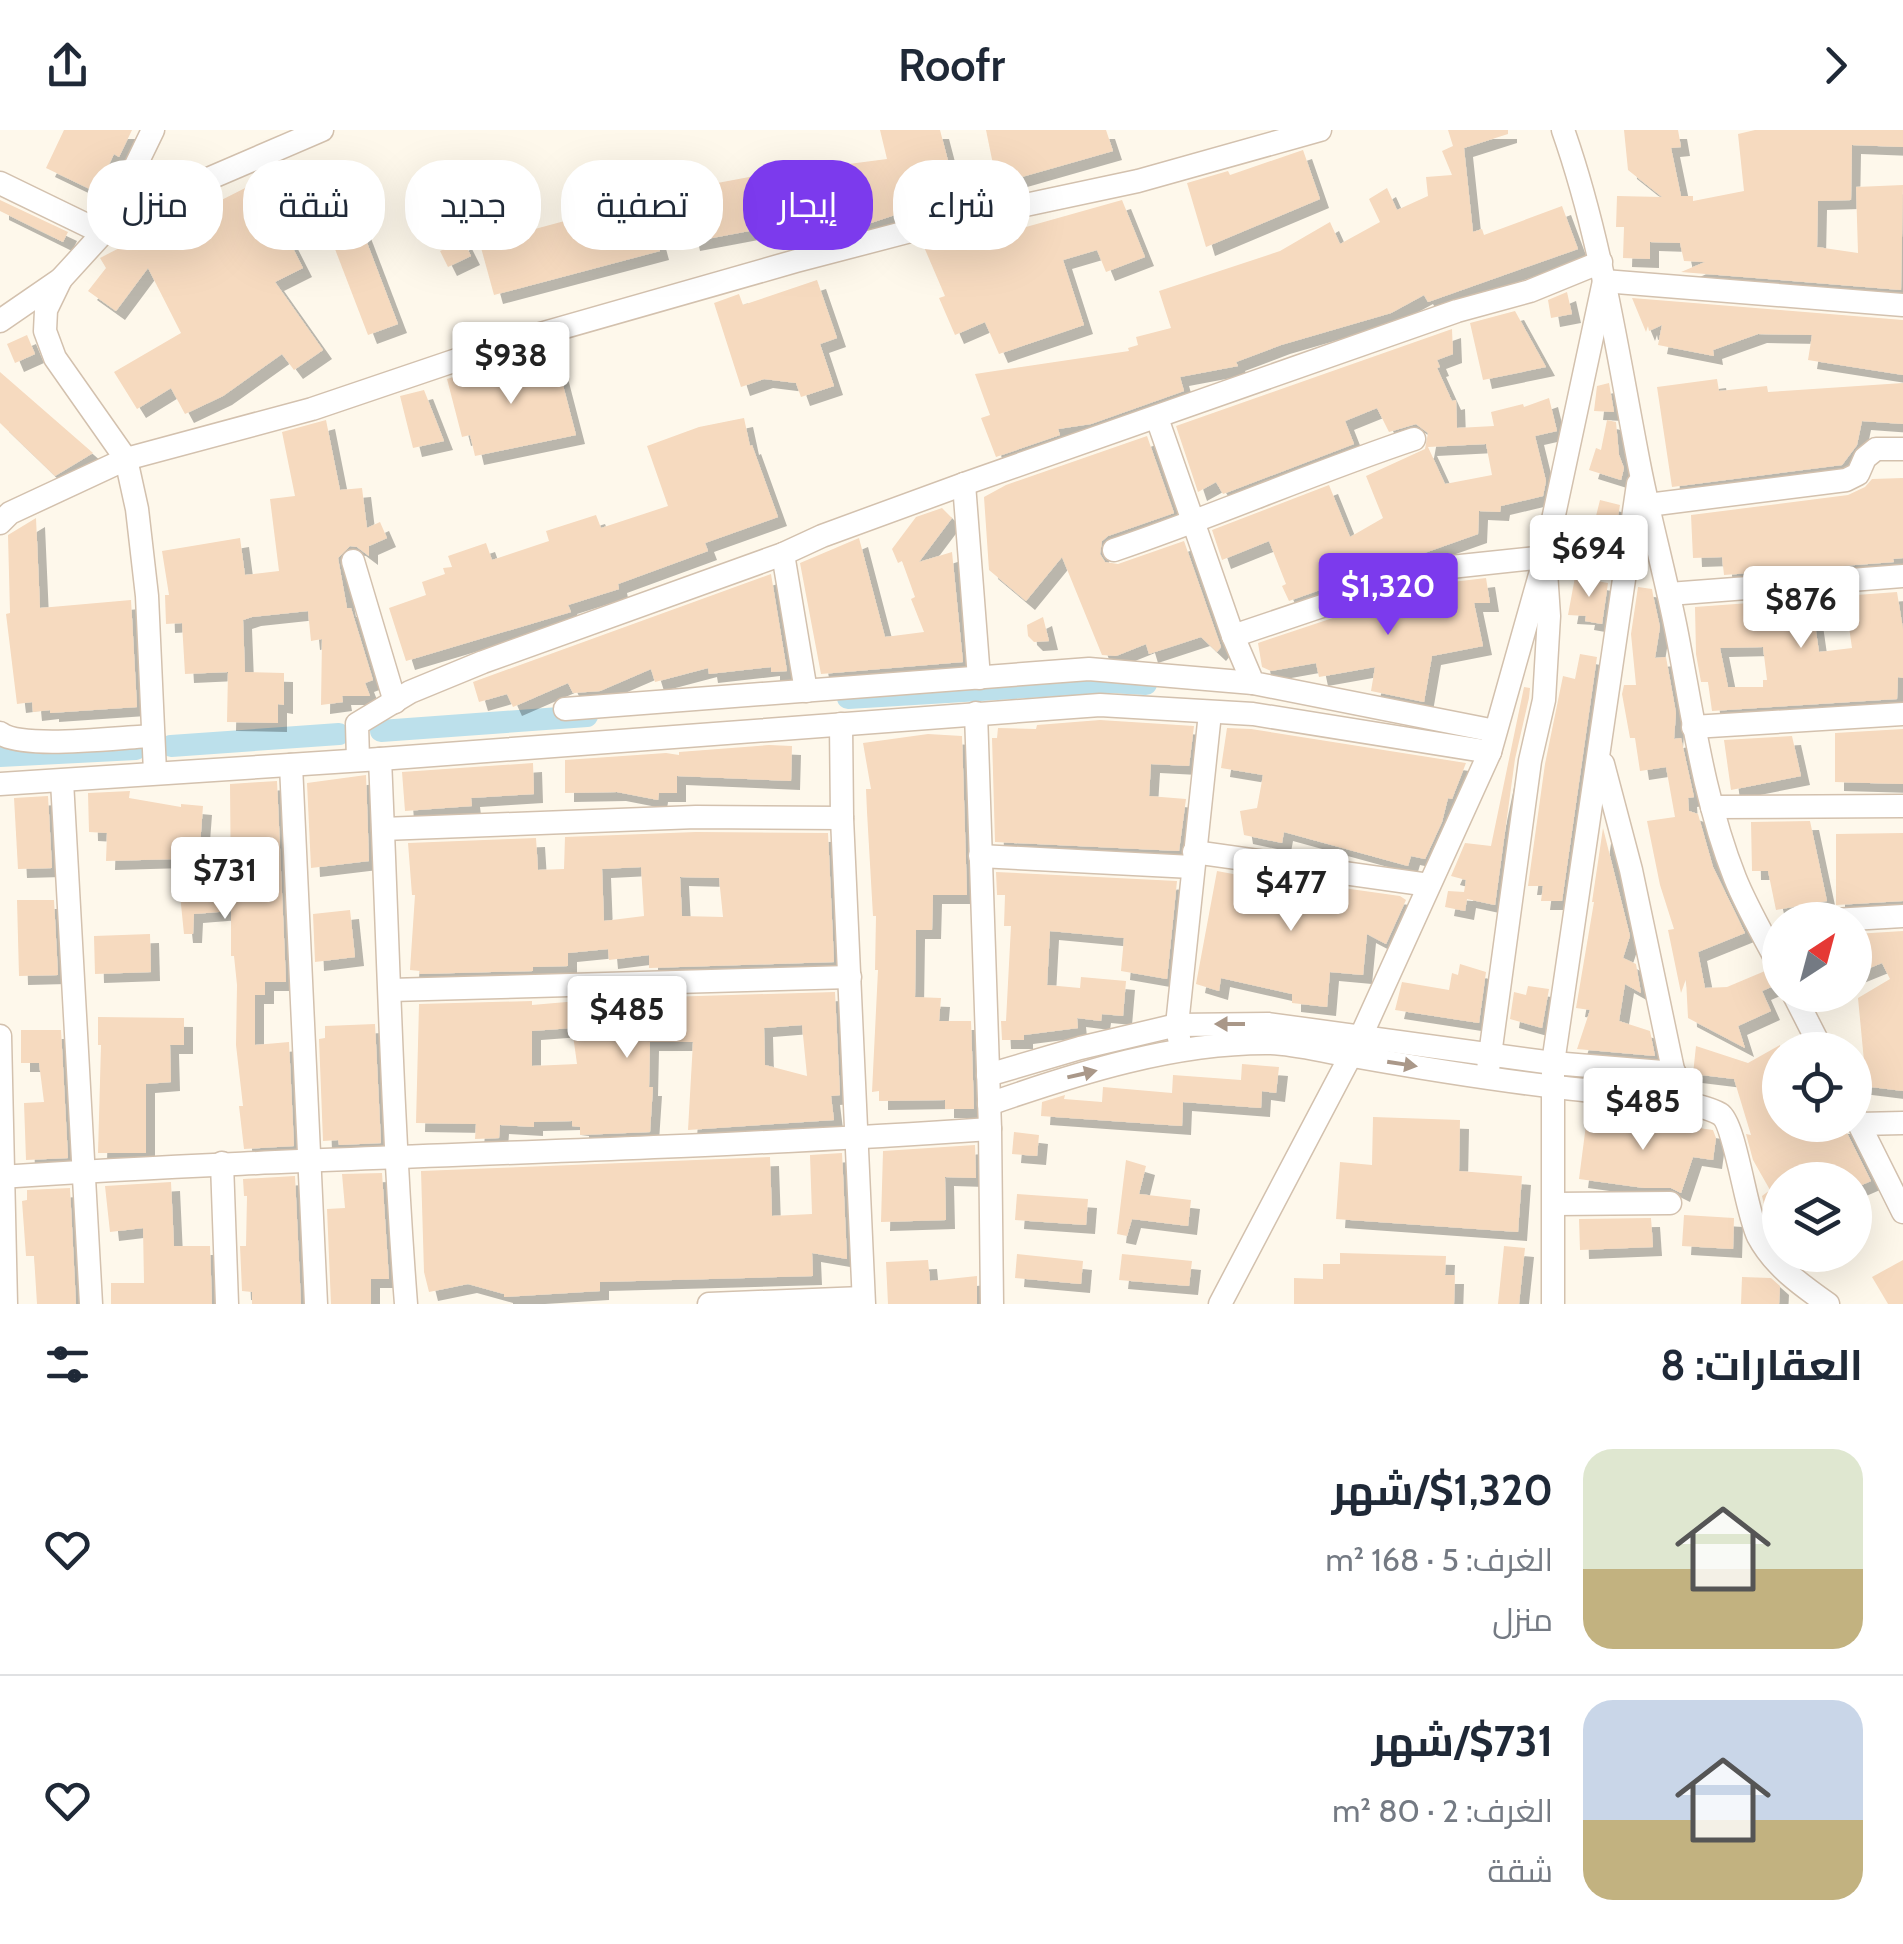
<!DOCTYPE html>
<html lang="ar">
<head>
<meta charset="utf-8">
<style>
  body { margin:0; font-family:Cabin,Cairo,sans-serif; background:#f6f6f7; color:#1f2937; direction:rtl; height:100vh; display:flex; flex-direction:column; font-size:38px; white-space:nowrap }
  * { box-sizing:border-box; margin:0 }
  p { font-size:32px; color:#747a83 }
  .icon { flex:none; width:55px; height:55px; fill:none; stroke:currentColor; stroke-width:2; stroke-linecap:round; stroke-linejoin:round }
  .map { position:relative; height:1174px; overflow:hidden; direction:ltr }
  .panel { display:flex; flex-direction:column; background:#fff; flex:1 }
  .panel>* { flex:none }
  .guide { position:absolute; left:30px; top:30px; width:1000px; height:90px; direction:rtl; display:flex; gap:20px }
  .needle { width:65px; rotate:36deg }
  .buttons { position:absolute; left:1762px; top:772px; display:grid; gap:20px }
  .buttons a { display:grid; place-items:center; width:110px; height:110px; border-radius:50%; background:#fff; box-shadow:0 10px 40px #0002; font-size:50px }
  .price { position:absolute; translate:-50% -85px; padding:0 22px; border-radius:10px; background:#fff; color:#222; font-size:32px; line-height:65px; filter:drop-shadow(0 2px 5px #0008) }
  .price::after { content:''; position:absolute; left:50%; top:60px; width:30px; height:22px; margin-left:-15px; background:inherit; clip-path:polygon(0 0,100% 0,50% 100%) }
  .price.on { background:#7c3aed; color:#fff }
  ul { padding:0; list-style:none }
  li { display:flex; align-items:center; gap:30px; height:250px; padding:0 40px }
  li+li { border-top:2px solid #e0e1e3 }
  li span { display:grid; place-items:center; flex:none; width:280px; height:200px; border-radius:30px; color:#555 }
  li>.icon { margin-inline-start:auto }
  span .icon { width:120px; height:120px; fill:#fffc; stroke-width:1 }
  li b { font-size:42px }
  h2 { display:flex; justify-content:space-between; align-items:center; height:120px; padding:0 40px; font-size:42px }
  .chip { padding:0 35px; border-radius:40px; background:#fff; box-shadow:0 10px 40px #0002; font-size:35px; line-height:90px }
  .chip.on { background:#7c3aed; color:#fff }
  header { display:flex; justify-content:space-between; align-items:center; height:130px; padding:0 40px; background:#fff; font-size:45px; font-weight:600 }
  .map>svg:first-child { display:block }
  .lines { fill:none; stroke-linecap:round; stroke-linejoin:round }
  .canal { stroke:#bce0eb; stroke-width:22 }
  .building { fill:#f6dabf; fill-rule:evenodd; filter:url(#shadow) }
  .minor-casing { stroke:#d3c1ae; stroke-width:25 }
  .minor { stroke:#fff; stroke-width:22 }
  .oneway { fill:#aa9889 }
</style>
</head>
<body>
<header><svg class="icon" aria-label="forward" viewBox="0 0 24 24"><path d="M9 5l7 7-7 7"/></svg>Roofr<svg class="icon" aria-label="share" viewBox="0 0 24 24"><path d="M12 15V3M7 8l5-5 5 5M5 13v7h14v-7"/></svg></header>
<div class="map">
<svg width="1903" height="1174" viewBox="0 0 1903 1174">
  <defs>
    <filter id="shadow"><feDropShadow dx="9" dy="9" stdDeviation="0" flood-color="#0004"/></filter>
  </defs>
  <rect width="100%" height="100%" fill="#fef8eb"/>
  <g class="lines">
    <g class="canal">
      <polyline points="848,568 1110,552 1146,554"/>
      <polyline points="381,601 587,586"/>
      <polyline points="171,616 339,604"/>
      <polyline points="0,626 136,619"/>
    </g>
  </g>
  <g class="building">
    <polygon points="64,0 132,0 119,27 114,24 96,62 46,38"/>
    <polygon points="880,0 940,0 956,61 899,76 901,83 856,98 844,64 841,35 887,29"/>
    <polygon points="986,0 1106,0 1113,21 997,54"/>
    <polygon points="1448,0 1508,0 1508,4 1464,18 1473,102 1482,99 1484,105 1562,76 1578,119 1428,172 1424,165 1391,183 1281,215 1236,232 1238,236 1180,247 1184,261 1091,294 1058,299 1060,305 996,327 981,288 990,285 975,244 1129,221 1128,218 1138,215 1136,207 1171,198 1159,161 1280,121 1330,92 1340,114 1380,92 1369,69 1387,58 1397,80 1428,66 1426,47 1452,45 1442,21 1453,16"/>
    <polygon points="1624,0 1678,0 1681,17 1671,18 1681,66 1693,66 1693,71 1744,61 1738,4 1755,0 1903,0 1903,17 1852,15 1851,70 1818,71 1817,117 1858,123 1856,57 1903,55 1901,160 1681,142 1705,132 1684,131 1680,113 1650,112 1650,129 1623,128 1624,97 1616,97 1617,66 1662,67 1628,40"/>
    <polygon points="1303,20 1320,69 1206,117 1187,53 1228,41 1230,45"/>
    <polygon points="766,44 776,96 691,112 680,60"/>
    <polygon points="259,51 303,138 275,152 323,220 294,240 282,224 223,266 185,284 171,258 137,279 114,242 181,203 148,138 116,181 88,161 106,138 100,128 185,84 186,88"/>
    <polygon points="350,68 398,194 368,205 320,80"/>
    <polygon points="646,69 660,121 494,165 480,114"/>
    <polygon points="0,70 68,102 63,112 0,81"/>
    <polygon points="1122,70 1145,127 1106,142 1097,120 1063,130 1084,195 999,224 985,192 955,205 939,168 945,166 924,117 946,107 1024,91 1026,97"/>
    <polygon points="463,110 471,126 448,137 440,121"/>
    <polygon points="817,150 837,208 820,214 834,256 801,267 796,253 764,249 741,257 714,173 739,164 743,175"/>
    <polygon points="1567,162 1572,184 1551,188 1548,170"/>
    <polygon points="1632,168 1903,190 1903,245 1808,230 1812,205 1758,204 1713,220 1714,226 1658,215 1662,195 1649,201 1648,196 1646,202"/>
    <polygon points="1515,181 1546,237 1483,250 1470,193"/>
    <path d="M 1452,199 L 1453,224 L 1437,230 L 1440,237 L 1437,238 L 1452,271 L 1456,270 L 1457,298 L 1494,296 L 1491,282 L 1523,274 L 1524,277 L 1549,268 L 1557,301 L 1535,306 L 1546,351 L 1543,366 L 1501,376 L 1500,382 L 1479,381 L 1478,404 L 1289,471 L 1282,456 L 1286,454 L 1269,411 L 1222,430 L 1212,400 L 1329,355 L 1350,407 L 1383,388 L 1366,346 L 1425,319 L 1428,303 L 1416,294 L 1389,302 L 1377,278 L 1345,291 L 1354,314 L 1223,364 L 1216,352 L 1198,362 L 1176,296 ZM 1486,314 L 1492,345 L 1445,354 L 1428,317 Z"/>
    <polygon points="27,205 35,224 15,233 7,214"/>
    <polygon points="501,231 504,246 557,232 576,305 475,326 470,305 462,307 447,249"/>
    <polygon points="0,242 93,323 55,346 0,293"/>
    <polygon points="1717,249 1719,261 1767,256 1768,262 1903,253 1903,294 1862,291 1857,315 1842,335 1672,357 1657,257"/>
    <polygon points="1609,253 1614,282 1594,281 1597,256"/>
    <polygon points="424,260 444,311 413,318 400,266"/>
    <polygon points="744,288 750,316 752,315 778,387 705,413 708,421 618,454 619,459 568,475 571,482 406,531 389,478 426,465 422,452 445,444 443,438 452,437 448,426 486,413 492,430 549,411 546,401 596,385 601,398 668,376 647,316 699,297"/>
    <polygon points="326,290 340,360 362,358 367,398 380,392 387,408 369,416 369,426 357,417 350,416 338,428 347,478 351,478 373,550 365,553 370,566 342,566 343,572 321,575 322,509 311,511 308,481 252,487 243,490 245,542 284,543 284,575 278,574 278,593 227,592 228,542 185,544 182,493 166,494 165,465 169,465 162,421 240,408 245,445 279,441 270,369 295,366 282,302"/>
    <polygon points="1607,290 1616,292 1619,325 1624,338 1621,350 1589,340 1596,318 1601,320"/>
    <polygon points="1147,306 1174,383 1108,406 1102,411 1100,424 1105,432 1118,434 1184,411 1221,517 1217,522 1201,507 1149,524 1146,514 1116,526 1102,525 1062,427 1026,471 989,440 984,367 1006,355"/>
    <polygon points="1903,348 1903,428 1893,429 1894,432 1724,445 1722,427 1693,428 1691,385 1848,365 1865,357 1872,349"/>
    <polygon points="1600,370 1620,375 1615,404 1593,398"/>
    <polygon points="942,378 952,388 919,432 952,422 963,532 821,544 800,433 859,408 885,507 924,502 911,469 915,467 902,431 898,433 892,419 916,387"/>
    <polygon points="36,388 40,478 131,470 137,577 50,583 50,580 33,582 32,572 17,574 6,484 10,483 8,405"/>
    <polygon points="771,444 787,541 771,542 771,537 709,544 708,538 655,552 651,539 600,561 573,563 568,553 513,577 507,564 479,572 473,552"/>
    <polygon points="1575,447 1608,453 1602,494 1585,491 1586,486 1568,485"/>
    <polygon points="1486,448 1490,473 1474,473 1483,516 1432,526 1424,572 1371,561 1375,537 1319,547 1316,533 1271,541 1262,537 1258,513 1435,454"/>
    <polygon points="1638,457 1652,459 1653,465 1660,497 1655,528 1666,527 1676,583 1674,609 1681,608 1694,667 1688,668 1689,681 1698,684 1713,737 1745,803 1698,822 1705,858 1727,857 1765,841 1776,855 1762,861 1771,881 1738,896 1745,918 1688,888 1686,849 1681,863 1668,800 1674,799 1660,755 1647,691 1675,687 1666,637 1640,641 1635,608 1630,608 1622,564 1624,555 1636,555 1631,504"/>
    <path d="M 1897,462 L 1903,499 L 1903,548 L 1898,547 L 1897,569 L 1712,581 L 1708,552 L 1701,552 L 1696,524 L 1695,477 ZM 1847,483 L 1852,518 L 1819,522 L 1814,487 ZM 1763,517 L 1767,550 L 1763,550 L 1763,557 L 1728,557 L 1720,518 Z"/>
    <polygon points="1043,487 1049,511 1034,512 1028,506 1027,495"/>
    <polygon points="1580,524 1597,527 1562,771 1541,771 1543,756 1528,756 1545,634 1563,546 1575,549"/>
    <polygon points="1524,557 1530,558 1529,568 1515,629 1495,775 1467,769 1465,781 1445,777 1448,761 1464,762 1466,750 1451,746 1465,713 1491,716"/>
    <polygon points="1100,590 1194,596 1189,636 1151,634 1149,666 1186,669 1179,721 995,712 992,608 997,608 998,598 1036,599 1037,595"/>
    <polygon points="1227,598 1251,599 1466,633 1452,669 1448,668 1442,692 1425,729 1411,726 1408,736 1284,702 1282,713 1244,705 1240,681 1257,678 1263,645 1221,638"/>
    <polygon points="1903,599 1903,654 1835,652 1835,603"/>
    <polygon points="928,604 962,606 967,765 933,765 932,800 916,800 915,867 941,868 939,891 971,891 974,979 945,979 945,970 879,971 879,961 872,962 878,840 875,840 876,786 873,786 867,682 866,659 871,659 863,613"/>
    <polygon points="1792,606 1801,646 1731,660 1724,610"/>
    <polygon points="769,615 792,616 791,651 677,646 677,663 659,663 658,670 617,662 565,663 565,630 666,623 679,625 679,622"/>
    <polygon points="533,633 534,664 471,668 472,676 405,681 402,642"/>
    <polygon points="366,645 369,731 311,738 307,653"/>
    <polygon points="277,651 286,852 265,852 265,865 255,865 255,915 289,912 294,1016 244,1019 239,976 243,976 236,915 237,855 234,826 231,826 231,781 194,784 193,804 184,804 178,745 175,744 177,729 106,731 107,703 89,702 88,663 130,661 129,668 181,677 181,674 203,676 196,768 231,764 230,654"/>
    <polygon points="48,666 52,738 18,739 14,668"/>
    <polygon points="1810,691 1827,771 1776,780 1768,741 1752,741 1751,692"/>
    <polygon points="1603,698 1630,806 1623,828 1636,834 1641,863 1625,854 1619,891 1650,901 1655,926 1577,919 1590,880 1576,878 1594,772 1592,772"/>
    <path d="M 696,702 L 828,703 L 834,832 L 649,838 L 649,825 L 609,830 L 608,819 L 568,823 L 568,836 L 533,837 L 533,841 L 419,844 L 420,841 L 410,840 L 415,765 L 412,765 L 408,713 L 536,708 L 538,740 L 564,739 L 565,707 ZM 641,737 L 644,786 L 604,791 L 602,739 ZM 680,747 L 719,748 L 723,787 L 682,786 Z"/>
    <polygon points="1903,703 1903,771 1836,775 1836,704"/>
    <polygon points="1217,741 1265,750 1265,747 1400,766 1406,770 1386,814 1367,804 1363,845 1330,842 1327,877 1292,873 1292,864 1221,848 1219,861 1196,854"/>
    <polygon points="996,742 1177,751 1167,849 1121,841 1124,808 1050,801 1047,855 1080,858 1081,847 1126,851 1123,886 1102,884 1101,891 1077,888 1078,898 1024,905 1024,910 1002,910 1001,891 1006,891 1011,796 1004,796 1005,765 997,765"/>
    <polygon points="17,770 54,770 58,845 19,846"/>
    <polygon points="350,780 355,827 315,832 313,784"/>
    <polygon points="1903,801 1903,961 1855,955 1858,931 1864,931 1858,868 1890,849 1882,833 1855,844 1855,804"/>
    <polygon points="150,804 151,842 95,844 94,806"/>
    <polygon points="1460,834 1486,842 1479,893 1395,880 1402,852 1449,860 1452,843 1458,845"/>
    <polygon points="1528,856 1549,859 1542,898 1510,889 1514,862 1526,865"/>
    <path d="M 835,862 L 840,965 L 831,966 L 834,990 L 688,1000 L 693,912 L 650,912 L 649,957 L 653,957 L 650,1002 L 580,1005 L 580,997 L 572,996 L 572,991 L 534,992 L 534,997 L 500,995 L 499,1008 L 475,1009 L 476,994 L 416,993 L 419,874 L 532,871 L 532,875 L 601,869 ZM 802,895 L 807,946 L 765,935 L 764,898 ZM 572,898 L 577,934 L 532,936 L 532,901 Z"/>
    <polygon points="98,887 184,888 184,915 170,915 171,952 146,954 146,1023 98,1023 101,915 98,915"/>
    <polygon points="375,894 381,1013 339,1015 338,1010 323,1011 319,909 325,908 325,896"/>
    <polygon points="21,900 61,900 68,1028 26,1030 24,973 44,972 39,933 21,933"/>
    <polygon points="1780,915 1780,943 1772,948 1780,976 1780,995 1843,995 1871,1051 1855,1058 1855,1050 1840,1050 1835,1040 1815,1050 1780,1050 1780,1103 1767,1087 1762,1066 1770,1060 1753,1030 1746,1004 1751,1005 1734,949 1693,944 1696,916 1748,933"/>
    <polygon points="1242,934 1279,937 1276,963 1262,961 1261,978 1183,972 1182,996 1041,986 1042,972 1065,965 1064,969 1102,972 1103,957 1172,963 1173,945 1241,950"/>
    <polygon points="1373,987 1460,990 1459,1041 1522,1046 1518,1102 1336,1089 1340,1032 1372,1035"/>
    <polygon points="1587,987 1642,994 1643,990 1713,1000 1716,1008 1713,1030 1693,1027 1681,1063 1671,1058 1644,1058 1579,1049"/>
    <polygon points="1014,1002 1039,1005 1037,1026 1012,1024"/>
    <polygon points="975,1015 976,1048 945,1047 946,1090 881,1092 883,1021"/>
    <polygon points="842,1023 847,1129 812,1123 813,1146 600,1152 600,1161 504,1167 504,1164 468,1154 429,1162 424,1142 421,1041 770,1027 772,1086 812,1084 810,1025"/>
    <polygon points="1126,1030 1146,1036 1139,1064 1191,1070 1188,1096 1132,1089 1127,1106 1117,1104"/>
    <polygon points="382,1043 389,1149 371,1149 371,1174 331,1174 327,1079 345,1078 342,1044"/>
    <polygon points="295,1046 301,1174 252,1174 252,1162 242,1161 240,1116 246,1116 247,1066 244,1066 243,1049"/>
    <polygon points="171,1052 174,1116 210,1116 212,1174 111,1174 111,1153 144,1153 143,1098 110,1102 105,1056"/>
    <polygon points="70,1058 76,1174 37,1174 34,1126 26,1126 22,1071 27,1070 27,1060"/>
    <polygon points="1017,1064 1088,1069 1086,1095 1015,1090"/>
    <polygon points="1684,1085 1734,1088 1733,1119 1682,1116"/>
    <polygon points="1651,1088 1653,1117 1580,1120 1579,1089"/>
    <polygon points="1504,1116 1525,1118 1519,1174 1498,1174"/>
    <polygon points="1340,1123 1446,1126 1445,1145 1455,1145 1454,1174 1294,1174 1294,1148 1323,1149 1323,1134 1340,1134"/>
    <polygon points="1017,1124 1083,1131 1081,1154 1015,1148"/>
    <polygon points="1122,1124 1192,1131 1189,1156 1119,1150"/>
    <polygon points="928,1130 930,1151 977,1146 977,1174 888,1174 886,1132"/>
    <polygon points="1903,1130 1903,1174 1888,1174 1872,1147"/>
    <polygon points="1742,1147 1771,1148 1780,1156 1779,1174 1741,1174"/>
  </g>
  <g class="lines">
    <g class="minor-casing">
      <g id="minor">
        <path d="M 1563,0 C 1601,108 1617,221 1639,334 C 1650,391 1666,447 1677,504 C 1693,587 1704,670 1735,748 C 1747,778 1765,808 1780,837"/>
        <polyline points="0,53 103,103 153,0"/>
        <polyline points="61,149 46,180 45,201 55,228 126,329 137,379 147,466 155,642"/>
        <polyline points="0,191 61,149 103,103 194,55 322,0"/>
        <polyline points="1157,288 1233,506 1253,553 1495,601"/>
        <polyline points="964,354 979,548"/>
        <polyline points="1648,375 1846,350 1858,344 1865,328 1876,319 1903,319"/>
        <polyline points="0,393 10,383 126,329 312,279 498,216 796,131 945,92 1138,51 1320,0"/>
        <path d="M 1114,420 C 1215,386 1312,343 1414,309"/>
        <polyline points="783,424 806,561"/>
        <polyline points="353,431 395,572"/>
        <polyline points="1669,464 1903,446"/>
        <polyline points="1233,506 1432,439 1545,427 1549,486 1544,570 1530,631 1487,947"/>
        <polyline points="565,579 1089,539 1253,553"/>
        <polyline points="976,583 990,999 992,1174"/>
        <polyline points="841,594 842,688 864,1174"/>
        <polyline points="1693,597 1903,584"/>
        <path d="M 0,603 C 22,620 121,607 153,606"/>
        <path d="M 380,629 C 388,811 392,993 406,1174"/>
        <polyline points="358,630 357,594 410,562 483,532 783,424 822,406 964,354 1457,181 1530,161 1601,132"/>
        <polyline points="1603,634 1631,740 1676,954"/>
        <polyline points="291,635 316,1174"/>
        <polyline points="62,651 91,1174"/>
        <polyline points="0,654 380,629 1100,575 1253,584 1490,622"/>
        <polyline points="1712,677 1903,676"/>
        <polyline points="383,699 696,687 842,688"/>
        <polyline points="1194,722 1429,755"/>
        <polyline points="980,726 1192,737"/>
        <polyline points="1834,790 1903,786"/>
        <polyline points="391,860 850,847"/>
        <polyline points="1794,865 1822,920"/>
        <polyline points="0,906 6,1174"/>
        <polyline points="1179,908 1177,895 1210,583"/>
        <polyline points="988,945 1080,918 1177,895 1268,894 1553,933 1675,943"/>
        <path d="M 989,974 C 1078,943 1175,912 1270,913 C 1298,914 1325,922 1353,926 C 1420,938 1488,949 1556,957 C 1593,962 1690,967 1720,984 C 1735,993 1746,1082 1758,1106 C 1774,1136 1801,1155 1828,1174"/>
        <polyline points="1855,986 1903,1082"/>
        <polyline points="1859,994 1903,993"/>
        <polyline points="222,1033 227,1174"/>
        <path d="M 0,1047 C 330,1025 660,1022 990,999"/>
        <polyline points="1554,1074 1670,1073"/>
        <polyline points="709,1174 863,1168"/>
        <polyline points="1220,1174 1361,906 1490,622 1545,427 1604,151 1903,175"/>
        <polyline points="1553,1174 1553,933 1638,354"/>
      </g>
    </g>
    <use href="#minor" class="minor"/>
  </g>
  <defs><path id="oneway-solid" d="M-6-.8H1V-3.2L6.5 0L1 3.2V.8H-6Z" transform="scale(2.5)"/></defs>
  <g class="oneway">
    <use href="#oneway-solid" transform="translate(1230 894) rotate(180)"/>
    <use href="#oneway-solid" transform="translate(1402 934) rotate(9)"/>
    <use href="#oneway-solid" transform="translate(1082 944) rotate(-13)"/>
  </g>
</svg>
<div class="buttons">
<a><svg class="needle" viewBox="-14 -14 28 28"><path d="M0-13l5 13h-10z" fill="#e53935"/><path d="M0 13l5-13h-10z" fill="#747a83"/></svg></a>
<a><svg class="icon" aria-label="locate" viewBox="0 0 24 24"><circle cx="12" cy="12" r="6"/><path d="M12 2v4M12 18v4M2 12h4M18 12h4"/></svg></a>
<a><svg class="icon" aria-label="layers" viewBox="0 0 24 24"><path d="M12 4l9 5-9 5-9-5zM3 14l9 5 9-5"/></svg></a>
</div>
<b class="price" style="left:511px;top:277px">$938</b>
<b class="price" style="left:1589px;top:470px">$694</b>
<b class="price on" style="left:1388px;top:508px">$1,320</b>
<b class="price" style="left:1801px;top:521px">$876</b>
<b class="price" style="left:225px;top:792px">$731</b>
<b class="price" style="left:1291px;top:804px">$477</b>
<b class="price" style="left:627px;top:931px">$485</b>
<b class="price" style="left:1643px;top:1023px">$485</b>
<div class="guide">
<a class="chip">شراء</a>
<a class="chip on">إيجار</a>
<a class="chip">تصفية</a>
<a class="chip">جديد</a>
<a class="chip">شقة</a>
<a class="chip">منزل</a>
</div>
</div>
<section class="panel">
<h2>العقارات: 8<svg class="icon" aria-label="filters" viewBox="0 0 24 24"><path d="M4 7h16M4 17h16"/><circle cx="9" cy="7" r="2"/><circle cx="15" cy="17" r="2"/></svg></h2>
<ul>
<li><span style="background:linear-gradient(#dfe7d0 60%,#c2b280 0)"><svg class="icon" aria-label="home" viewBox="0 0 24 24"><path d="M3 11l9-7 9 7M6 9v11h12V9"/></svg></span><div><b>$1,320/شهر</b><p>الغرف: 5 · 168 m²</p><p>منزل</p></div><svg class="icon" aria-label="heart" viewBox="0 0 24 24"><path d="M12 20l-8-8c-3-5 5-10 8-4 3-6 11-1 8 4z"/></svg></li>
<li><span style="background:linear-gradient(#c9d6e8 60%,#c2b280 0)"><svg class="icon" aria-label="home" viewBox="0 0 24 24"><path d="M3 11l9-7 9 7M6 9v11h12V9"/></svg></span><div><b>$731/شهر</b><p>الغرف: 2 · 80 m²</p><p>شقة</p></div><svg class="icon" aria-label="heart" viewBox="0 0 24 24"><path d="M12 20l-8-8c-3-5 5-10 8-4 3-6 11-1 8 4z"/></svg></li>
</ul>
</section>
</body>
</html>
